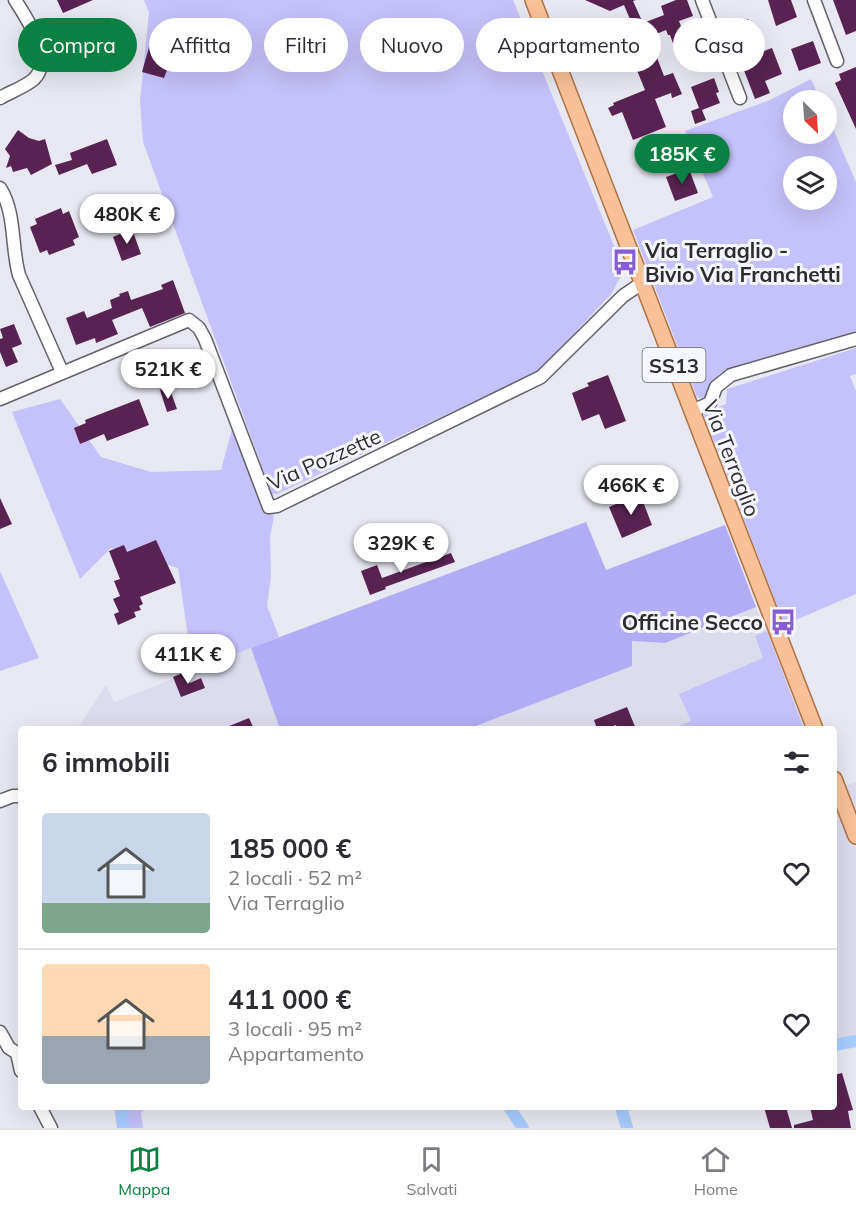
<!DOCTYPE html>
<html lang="it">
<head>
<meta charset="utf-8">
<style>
  body { margin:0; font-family:Mulish,sans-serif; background:#f7f7f7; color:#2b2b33; height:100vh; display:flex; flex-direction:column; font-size:22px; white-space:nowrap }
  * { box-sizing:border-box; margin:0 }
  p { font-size:20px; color:#7c7c81 }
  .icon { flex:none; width:33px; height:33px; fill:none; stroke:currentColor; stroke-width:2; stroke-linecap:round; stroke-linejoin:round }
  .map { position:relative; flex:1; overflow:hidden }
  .side { position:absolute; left:18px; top:726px; width:819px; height:384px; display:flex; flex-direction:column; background:#fff; border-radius:6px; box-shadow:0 6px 24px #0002 }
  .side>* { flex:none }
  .hud { position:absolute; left:18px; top:18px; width:820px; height:54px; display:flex; gap:12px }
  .needle { width:39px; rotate:155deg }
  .buttons { position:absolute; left:783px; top:90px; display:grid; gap:12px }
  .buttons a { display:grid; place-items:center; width:54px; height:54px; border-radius:50%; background:#fff; box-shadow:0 6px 24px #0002; font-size:30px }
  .price { position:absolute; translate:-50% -51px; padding:0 14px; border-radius:21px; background:#fff; color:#222; font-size:20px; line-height:39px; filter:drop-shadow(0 2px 3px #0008) }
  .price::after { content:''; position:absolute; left:50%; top:36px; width:18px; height:14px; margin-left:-9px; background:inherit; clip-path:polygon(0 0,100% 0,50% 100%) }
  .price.selected { background:#0b8043; color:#fff }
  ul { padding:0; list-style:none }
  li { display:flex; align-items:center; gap:18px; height:150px; padding:0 24px }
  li+li { border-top:2px solid #e1e1e2 }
  li span { display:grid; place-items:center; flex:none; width:168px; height:120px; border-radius:6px; color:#555 }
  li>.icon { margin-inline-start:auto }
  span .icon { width:72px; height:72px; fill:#fffc; stroke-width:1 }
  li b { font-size:26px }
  h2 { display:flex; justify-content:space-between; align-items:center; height:72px; padding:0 24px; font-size:26px }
  .chip { padding:0 21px; border-radius:27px; background:#fff; box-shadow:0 6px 24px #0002; font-size:21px; line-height:54px }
  .chip.selected { background:#0b8043; color:#fff }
  .dock { display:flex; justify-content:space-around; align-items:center; height:84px; border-top:2px solid #e1e1e2; background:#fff; font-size:16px; color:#7c7c81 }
  .dock a { display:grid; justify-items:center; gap:3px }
  .dock .selected { color:#0b8043 }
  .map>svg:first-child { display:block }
  .built { fill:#dcdced }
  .green { fill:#c5c1fa; fill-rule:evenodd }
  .forest { fill:#b2acf4 }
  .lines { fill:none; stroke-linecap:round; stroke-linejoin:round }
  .canal { stroke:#a7cdff; stroke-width:12 }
  .building { fill:#582352 }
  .minor-casing { stroke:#63626a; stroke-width:15 }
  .major-casing { stroke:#ae7247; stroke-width:18 }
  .minor { stroke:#fff; stroke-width:12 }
  .major { stroke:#f8c198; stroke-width:15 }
  .labels { text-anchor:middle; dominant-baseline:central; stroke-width:6; stroke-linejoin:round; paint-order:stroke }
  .shield { fill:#f6f6fd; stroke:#69696e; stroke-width:1.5 }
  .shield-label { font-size:20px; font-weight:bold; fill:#2d2d30 }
  .poi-label { font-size:21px; font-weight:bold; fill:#2d2d30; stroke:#f6f6fd; text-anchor:start }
  .street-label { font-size:21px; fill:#2d2d30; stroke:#f6f6fd }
</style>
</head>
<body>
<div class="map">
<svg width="856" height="1128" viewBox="0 0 856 1128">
  <rect width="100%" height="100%" fill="#e8e8f2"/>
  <g class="built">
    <polygon points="756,607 805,729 468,729 631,666 632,641 665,643"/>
    <polygon points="251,648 280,729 77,729 106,685 114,702"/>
    <polygon points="856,782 856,1048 834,1050 834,789"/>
  </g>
  <g class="green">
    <polygon points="144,0 513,0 624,270 612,293 539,371 277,494 272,494 143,142 140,101 149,13"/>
    <path d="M 811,79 L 820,100 L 794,100 L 794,134 L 826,134 L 827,115 L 856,182 L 856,331 L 719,374 L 707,397 L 702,399 L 697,397 L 633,230 L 713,197 L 685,131 L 770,100 ZM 794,166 L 826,166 L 826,200 L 794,200 Z"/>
    <polygon points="856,348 856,374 850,376 856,391 856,594 791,622 783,621 703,413 726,404 727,389"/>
    <polygon points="60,399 101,457 151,472 221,470 234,422 258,485 274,516 270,537 271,576 267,606 279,637 193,671 178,568 111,548 80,579 12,412"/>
    <polygon points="0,571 39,658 0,671"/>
    <polygon points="767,631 804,729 671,729 691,721 679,694 763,658 755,636"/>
    <polygon points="114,1107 147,1107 141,1113 143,1128 117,1128"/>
  </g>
  <polygon class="forest" points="586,522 606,570 725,525 756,607 665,643 632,641 632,666 468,729 280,729 251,648"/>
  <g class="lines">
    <g class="canal">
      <polyline points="834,1045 856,1041"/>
      <polyline points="124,1107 122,1116 124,1128"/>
      <polyline points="509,1107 523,1128"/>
      <polyline points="621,1107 627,1128"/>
    </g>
  </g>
  <g class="building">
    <polygon points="57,0 93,0 63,13"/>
    <polygon points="585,0 636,0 633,1 643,23 664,15 661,6 676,0 687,0 693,16 679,21 687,42 698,38 704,54 680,63 670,35 668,35 666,30 649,37 664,76 673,73 682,94 672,98 671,93 655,99 666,127 633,140 622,112 612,116 608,108 614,105 613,103 645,90 636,68 639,67 628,40 633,38 628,26 632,24 624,5 610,11"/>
    <polygon points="768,0 791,0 797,17 776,26"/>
    <polygon points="833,0 856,0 856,31 846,35"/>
    <polygon points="748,19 754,36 736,43 729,25"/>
    <polygon points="100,24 104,33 111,30 117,45 109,48 112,53 93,61 89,50 78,55 70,36"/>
    <polygon points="153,33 176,47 164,78 142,72"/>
    <polygon points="607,37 616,58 596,64 591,51 597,49 594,43"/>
    <polygon points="813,41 821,63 799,71 791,49"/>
    <polygon points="772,48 782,74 765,81 770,93 755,99 740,60"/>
    <polygon points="856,67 856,129 835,83 841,80 839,74"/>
    <polygon points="714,78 719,92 716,93 720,103 702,110 706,120 695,124 691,111 699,108 691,87"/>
    <polygon points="18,130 29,138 39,141 45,139 52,164 31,175 27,168 13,172 11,166 6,168 10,156 5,149"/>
    <polygon points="107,139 117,165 92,174 87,164 59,175 55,165 72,160 70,153"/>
    <polygon points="689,169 698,193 675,201 666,177"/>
    <polygon points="61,208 63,214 69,211 79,237 73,240 75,245 49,255 47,250 40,253 30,227 37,224 35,219"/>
    <polygon points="132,229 141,254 122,261 113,237"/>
    <polygon points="173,280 185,313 150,327 142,308 112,320 118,334 96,343 95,338 76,345 66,318 84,311 87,318 112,308 110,300 120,296 119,294 128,291 131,300 163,289 161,285"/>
    <polygon points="14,324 22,344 12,348 18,362 6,367 0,352 0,339 3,338 0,329"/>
    <polygon points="608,375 626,421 605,429 599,414 582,421 572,393 589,386 587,383"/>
    <polygon points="169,387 177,409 167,412 160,390"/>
    <polygon points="139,399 149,425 107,441 104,434 80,444 74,428 86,423 85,420"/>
    <polygon points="640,494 652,525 622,538 609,507"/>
    <polygon points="0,498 12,524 0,529"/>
    <polygon points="156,540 176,583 140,597 143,604 139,606 141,610 134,612 136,617 118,625 114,614 119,612 113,599 120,596 114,581 120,579 109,551 124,545 127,552"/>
    <polygon points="451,553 455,562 385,587 386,589 370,595 361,571 377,565 382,578"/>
    <polygon points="185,672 190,683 201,678 205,688 181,697 173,677"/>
    <polygon points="627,707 636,729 617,729 616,725 605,729 597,729 594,720"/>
    <polygon points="249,718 254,729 222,729"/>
    <polygon points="842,1073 853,1110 848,1111 851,1128 794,1128 794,1125 813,1120 810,1107 834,1107 834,1075"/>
    <polygon points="764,1107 786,1107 792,1128 770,1128"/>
  </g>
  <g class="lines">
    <g class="minor-casing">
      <g id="minor">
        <polyline points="702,0 740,98"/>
        <polyline points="814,0 837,61"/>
        <path d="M 0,98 C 10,92 25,87 34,79 C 54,60 27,18 15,0"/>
        <path d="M 0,188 C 16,213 11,247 19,275 L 62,372"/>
        <polyline points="0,399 189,320 199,328 205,339 269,507 277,506 541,377 623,296 642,283"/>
        <polyline points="692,411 710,403 716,387 731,375 856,339"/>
        <polyline points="0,801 13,796 21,796"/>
        <polyline points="0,1032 9,1048 17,1053 21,1071"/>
        <polyline points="40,1107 51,1128"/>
      </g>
    </g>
    <g class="major-casing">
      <g id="major">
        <polyline points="533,0 815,729"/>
        <polyline points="834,779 856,836"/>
      </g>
    </g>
    <use href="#minor" class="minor"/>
    <use href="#major" class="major"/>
  </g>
  <defs>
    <g id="bus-bare" transform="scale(2.07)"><path d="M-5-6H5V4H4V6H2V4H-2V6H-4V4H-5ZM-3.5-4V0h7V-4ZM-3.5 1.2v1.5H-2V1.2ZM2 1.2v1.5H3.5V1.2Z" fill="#885cd5" stroke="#f6f6fd" stroke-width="2.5" paint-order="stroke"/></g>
  </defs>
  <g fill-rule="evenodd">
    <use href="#bus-bare" x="625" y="262"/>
    <use href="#bus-bare" x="783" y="622"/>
  </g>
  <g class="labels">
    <rect class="shield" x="642.5" y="348" width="63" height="34" rx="4.5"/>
    <g class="shield-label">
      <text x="674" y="365">SS13</text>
    </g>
    <g class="poi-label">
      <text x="645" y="250">Via Terraglio -<tspan x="645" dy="24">Bivio Via Franchetti</tspan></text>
      <text x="763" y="622" text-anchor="end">Officine Secco</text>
    </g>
    <g class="street-label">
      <text transform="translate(732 458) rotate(69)">Via Terraglio</text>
      <text transform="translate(324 459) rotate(-24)">Via Pozzette</text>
    </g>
  </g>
</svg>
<div class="buttons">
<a><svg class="needle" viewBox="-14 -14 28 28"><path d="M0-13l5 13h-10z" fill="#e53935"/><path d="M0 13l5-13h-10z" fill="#7c7c81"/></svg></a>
<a><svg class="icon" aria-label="layers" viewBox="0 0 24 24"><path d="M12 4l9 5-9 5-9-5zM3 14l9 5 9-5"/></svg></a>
</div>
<b class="price selected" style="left:682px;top:185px">185K €</b>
<b class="price" style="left:127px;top:245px">480K €</b>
<b class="price" style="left:168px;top:400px">521K €</b>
<b class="price" style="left:631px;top:516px">466K €</b>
<b class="price" style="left:401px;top:574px">329K €</b>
<b class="price" style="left:188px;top:685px">411K €</b>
<div class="hud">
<a class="chip selected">Compra</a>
<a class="chip">Affitta</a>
<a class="chip">Filtri</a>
<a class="chip">Nuovo</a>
<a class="chip">Appartamento</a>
<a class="chip">Casa</a>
</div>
<section class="side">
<h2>6 immobili<svg class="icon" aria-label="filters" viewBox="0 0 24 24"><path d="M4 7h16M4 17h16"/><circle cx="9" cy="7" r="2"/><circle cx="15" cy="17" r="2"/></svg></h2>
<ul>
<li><span style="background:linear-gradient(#c9d6e8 75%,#7fa58c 0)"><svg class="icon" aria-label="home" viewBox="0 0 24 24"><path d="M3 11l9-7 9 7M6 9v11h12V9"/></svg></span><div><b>185 000 €</b><p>2 locali · 52 m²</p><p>Via Terraglio</p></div><svg class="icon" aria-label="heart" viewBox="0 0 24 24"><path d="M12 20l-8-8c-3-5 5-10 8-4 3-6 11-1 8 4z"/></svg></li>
<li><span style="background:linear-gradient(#ffd9b3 60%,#9aa5b1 0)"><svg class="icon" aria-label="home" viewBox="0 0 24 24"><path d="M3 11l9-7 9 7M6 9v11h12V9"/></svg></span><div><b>411 000 €</b><p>3 locali · 95 m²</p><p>Appartamento</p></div><svg class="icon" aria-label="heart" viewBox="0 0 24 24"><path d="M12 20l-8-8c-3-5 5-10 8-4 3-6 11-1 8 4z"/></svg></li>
</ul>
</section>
</div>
<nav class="dock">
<a class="selected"><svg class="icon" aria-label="map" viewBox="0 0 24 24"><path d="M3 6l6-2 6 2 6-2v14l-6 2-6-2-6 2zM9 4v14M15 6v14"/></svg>Mappa</a>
<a><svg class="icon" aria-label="saved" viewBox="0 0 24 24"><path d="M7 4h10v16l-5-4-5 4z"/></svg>Salvati</a>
<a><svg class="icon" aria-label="home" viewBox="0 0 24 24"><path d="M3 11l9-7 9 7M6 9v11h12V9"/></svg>Home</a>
</nav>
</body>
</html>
